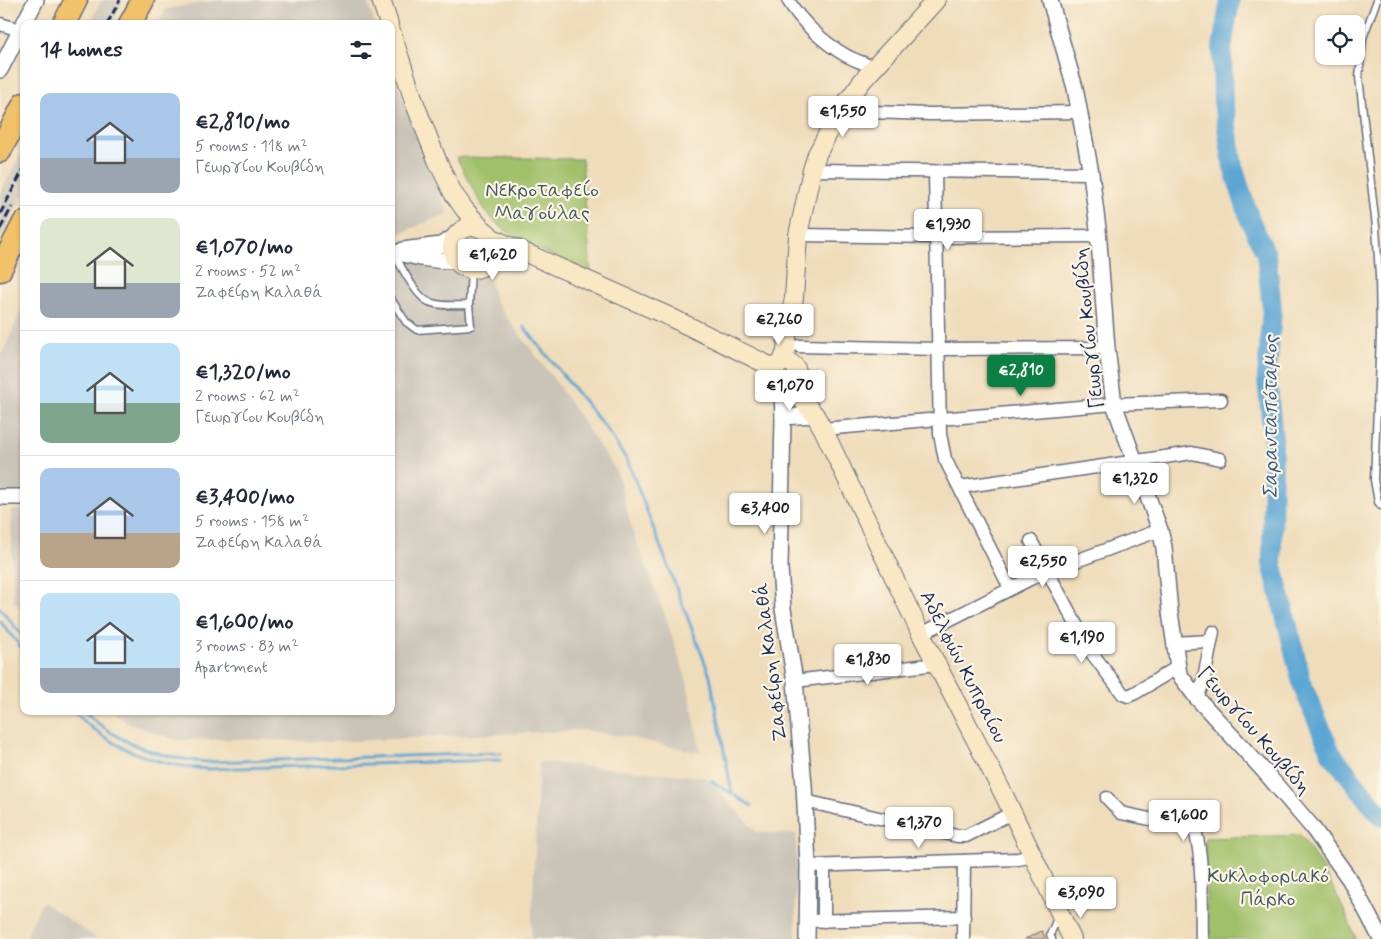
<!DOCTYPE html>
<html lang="en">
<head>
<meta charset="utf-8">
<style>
  body { margin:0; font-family:Mynerve,sans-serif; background:#f6f6f7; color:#1f2937; height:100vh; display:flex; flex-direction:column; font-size:19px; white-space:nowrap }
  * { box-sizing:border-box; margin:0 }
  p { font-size:16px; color:#747a83 }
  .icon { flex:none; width:28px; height:28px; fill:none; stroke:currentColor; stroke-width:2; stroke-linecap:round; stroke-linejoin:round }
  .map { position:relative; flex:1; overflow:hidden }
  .sheet { position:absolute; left:20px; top:20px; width:375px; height:695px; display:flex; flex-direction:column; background:#fff; border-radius:10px; box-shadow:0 1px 4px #0004 }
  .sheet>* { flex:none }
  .tools { position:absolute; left:1315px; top:15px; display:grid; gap:10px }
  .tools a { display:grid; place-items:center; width:50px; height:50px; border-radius:10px; background:#fff; box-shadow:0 1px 4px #0004; font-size:25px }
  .price { position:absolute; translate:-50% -42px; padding:0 11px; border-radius:5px; background:#fff; color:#222; font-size:16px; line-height:32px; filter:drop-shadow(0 1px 2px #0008) }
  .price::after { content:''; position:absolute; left:50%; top:30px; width:15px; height:11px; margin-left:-8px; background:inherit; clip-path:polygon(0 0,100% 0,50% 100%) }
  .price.active { background:#0b8043; color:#fff }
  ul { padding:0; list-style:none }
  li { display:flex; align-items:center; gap:15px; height:125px; padding:0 20px }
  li+li { border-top:1px solid #e0e1e3 }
  li span { display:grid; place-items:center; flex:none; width:140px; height:100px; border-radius:10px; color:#555 }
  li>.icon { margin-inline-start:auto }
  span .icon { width:60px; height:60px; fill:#fffc; stroke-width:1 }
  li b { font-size:21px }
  h2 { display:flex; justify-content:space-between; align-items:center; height:60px; padding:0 20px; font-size:21px }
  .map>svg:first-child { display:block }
  .industrial { fill:#c9c3b8 }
  .green { fill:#a0c069; stroke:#5e7864 }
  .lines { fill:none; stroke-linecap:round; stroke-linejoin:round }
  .stream { stroke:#5ca6d4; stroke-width:3 }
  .river { stroke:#5ca6d4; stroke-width:20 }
  .building { fill:#d3a98b }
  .service-casing { stroke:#656c7e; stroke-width:9 }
  .minor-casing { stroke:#656c7e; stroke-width:15 }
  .tertiary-casing { stroke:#656c7e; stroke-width:18 }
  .secondary-casing { stroke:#656c7e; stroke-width:20 }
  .motorway-casing { stroke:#656c7e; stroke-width:25 }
  .service { stroke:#fff; stroke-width:6 }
  .minor { stroke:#fff; stroke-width:12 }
  .tertiary { stroke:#fff; stroke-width:15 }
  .secondary { stroke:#fae7c3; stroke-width:18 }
  .motorway { stroke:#f2c26a; stroke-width:22 }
  .rail { stroke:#1b2f5e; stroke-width:3; stroke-dasharray:8 4; stroke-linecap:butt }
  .labels { text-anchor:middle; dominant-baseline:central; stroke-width:4.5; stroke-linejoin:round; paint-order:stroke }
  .park-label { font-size:20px; fill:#435a61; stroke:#fcf5e5 }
  .street-label { font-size:20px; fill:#1b2f5e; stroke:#fcf5e5 }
  .water-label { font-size:21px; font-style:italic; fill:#325987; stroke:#fcf5e5 }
</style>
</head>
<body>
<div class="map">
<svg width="1381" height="939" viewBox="0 0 1381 939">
  <rect width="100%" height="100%" fill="#fcf5e5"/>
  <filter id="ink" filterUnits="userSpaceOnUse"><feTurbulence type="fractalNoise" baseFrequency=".02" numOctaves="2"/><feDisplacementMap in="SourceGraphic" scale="10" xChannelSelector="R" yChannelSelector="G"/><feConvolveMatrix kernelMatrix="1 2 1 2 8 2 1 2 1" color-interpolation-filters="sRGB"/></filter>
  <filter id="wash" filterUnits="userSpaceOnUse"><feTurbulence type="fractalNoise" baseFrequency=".0096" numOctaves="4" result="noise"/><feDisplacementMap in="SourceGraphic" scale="20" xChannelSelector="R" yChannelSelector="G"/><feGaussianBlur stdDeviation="1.12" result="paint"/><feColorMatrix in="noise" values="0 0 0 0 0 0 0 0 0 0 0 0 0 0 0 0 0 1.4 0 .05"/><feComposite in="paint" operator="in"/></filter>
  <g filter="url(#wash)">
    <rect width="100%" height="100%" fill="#efdcba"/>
    <g class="industrial">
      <polygon points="102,0 123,0 111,24 89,24"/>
      <polygon points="219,0 366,0 375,24 158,24 166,9"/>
      <polygon points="391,66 448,213 391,237"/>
      <polygon points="24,148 24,193 0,239 0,194"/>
      <polygon points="391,257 490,280 495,302 558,385 617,472 633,533 665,615 687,682 701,753 628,737 584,730 329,742 239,739 175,740 127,723 112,711 391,711"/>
      <polygon points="24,306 24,492 0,492 0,354 2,353"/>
      <polygon points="24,509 24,614 13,600 11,510"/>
      <polygon points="539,762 705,777 757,832 796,834 796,939 531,939"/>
      <polygon points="42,902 98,939 25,939"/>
    </g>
    <g class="green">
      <path d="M 456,157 L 582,159 L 591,273 C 559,258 510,241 488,214 C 476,198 466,174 456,157 Z"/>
      <path d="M 1300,835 C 1323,866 1342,902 1356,939 L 1207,939 L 1205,838 Z"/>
    </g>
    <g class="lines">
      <g class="stream">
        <polyline points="524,327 608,431 628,462 710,676 732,793"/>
        <polyline points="0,608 24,638"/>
        <polyline points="0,621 24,651"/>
        <path d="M 74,711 C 109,749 158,766 208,769 L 500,760"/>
        <path d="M 84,711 C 117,744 163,759 208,762 L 501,753"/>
        <polyline points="711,781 752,806"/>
      </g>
      <polyline class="river" points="1230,0 1222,48 1223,101 1233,167 1250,220 1266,254 1272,308 1267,378 1273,440 1272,563 1303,687 1331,753 1381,816"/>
    </g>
    <g id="blocks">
      <polygon class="building" points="1042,931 1045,939 1025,939"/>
    </g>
  </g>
  <g filter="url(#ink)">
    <use href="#blocks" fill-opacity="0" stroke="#656c7e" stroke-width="1"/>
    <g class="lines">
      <g class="service-casing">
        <g id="service">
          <polyline points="1377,0 1363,38 1359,77 1376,227 1379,275 1380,335 1374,480 1378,502 1381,506"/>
          <path d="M 394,254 C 402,267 416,297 429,302 C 441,307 457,305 469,305"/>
          <polyline points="391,299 406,322 417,330 471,326 469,305 471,270"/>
          <polyline points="1052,939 1050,935 1058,916"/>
        </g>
      </g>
      <g class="minor-casing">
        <g id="minor">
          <path d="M 788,0 C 801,22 823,42 845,55 C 854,60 864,63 874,68"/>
          <polyline points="0,24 20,30"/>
          <polyline points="840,111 930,114 1079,112"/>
          <polyline points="812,170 1091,173"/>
          <polyline points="935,172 940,434 945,459 1010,588"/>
          <polyline points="798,235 936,237 1099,236"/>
          <polyline points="799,346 938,349 1107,348"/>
          <polyline points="823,429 1114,404 1221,400"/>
          <polyline points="960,487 1192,453 1220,459"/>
          <polyline points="1031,541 1091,652 1123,694 1128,696 1135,693 1178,667"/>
          <polyline points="921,634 1038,575 1160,530"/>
          <polyline points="1174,643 1210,641"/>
          <polyline points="795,681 937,664"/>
          <polyline points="1197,698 1203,683 1213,632"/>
          <path d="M 1107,798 L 1121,813 L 1178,825 L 1195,831 C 1204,858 1201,909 1202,939"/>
          <polyline points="805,801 957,836 966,836 1012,813"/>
          <polyline points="808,866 1018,859 1033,856"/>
          <polyline points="824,866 824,921"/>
          <polyline points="807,921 964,917"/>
          <polyline points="963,939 964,861"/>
        </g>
      </g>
      <g class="tertiary-casing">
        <g id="tertiary">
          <polyline points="1050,0 1075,88 1091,173 1098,229 1107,348 1114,404 1160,530 1164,547 1170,612 1179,674 1197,698 1264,771 1312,827 1350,880 1381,939"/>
          <polyline points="0,70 36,0"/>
          <polyline points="403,250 441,245 454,237"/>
          <path d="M 391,251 C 414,257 431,261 455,261"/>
          <polyline points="778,381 782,392 783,417 780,568 783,609 795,681 804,785 808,866 807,939"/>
          <polyline points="783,417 815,415"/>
          <polyline points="0,497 24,497"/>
        </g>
      </g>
      <g class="secondary-casing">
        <g id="secondary">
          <polyline points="381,0 389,24"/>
          <polyline points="391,31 415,104 437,160 453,193 465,210 483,230"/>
          <circle cx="473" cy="248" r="21"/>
          <polyline points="492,238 668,316 776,369"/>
          <circle cx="786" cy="373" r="11"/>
          <polyline points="782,362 786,351 788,327 794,298 798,235 812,170 817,154 840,111 863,80 936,0"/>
          <polyline points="789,384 815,415 823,429 921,634 1005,797 1072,939"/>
        </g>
      </g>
      <g class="motorway-casing">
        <g id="motorway">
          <polyline points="64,24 76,0"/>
          <polyline points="130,24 143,0"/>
          <polyline points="0,151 24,104"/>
          <polyline points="0,270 24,223"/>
        </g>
      </g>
      <use href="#service" class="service"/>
      <use href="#minor" class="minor"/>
      <use href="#tertiary" class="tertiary"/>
      <use href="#secondary" class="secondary"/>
      <use href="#motorway" class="motorway"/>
      <g class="rail">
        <polyline points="107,24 120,0"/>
        <polyline points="0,214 24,168"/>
        <polyline points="0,229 12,207"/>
      </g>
    </g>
  </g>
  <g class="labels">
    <g class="park-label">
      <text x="542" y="190">Νεκροταφείο<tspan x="542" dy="23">Μαγούλας</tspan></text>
      <text x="1268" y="876">Κυκλοφοριακό<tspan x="1268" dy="23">Πάρκο</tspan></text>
    </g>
    <g class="street-label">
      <text transform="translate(1089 328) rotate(-96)">Γεωργίου Κουβίδη</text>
      <text transform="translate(771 662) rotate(-97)">Ζαφείρη Καλαθά</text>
      <text transform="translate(963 667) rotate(63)">Αδελφών Κυπραίου</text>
      <text transform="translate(1254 731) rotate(49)">Γεωργίου Κουβίδη</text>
    </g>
    <g class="water-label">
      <text transform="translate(1271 417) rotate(-90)">Σαρανταπόταμος</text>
    </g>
  </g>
</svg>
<div class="tools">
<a><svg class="icon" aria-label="locate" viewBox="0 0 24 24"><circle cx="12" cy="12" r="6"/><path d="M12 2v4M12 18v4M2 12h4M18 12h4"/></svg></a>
</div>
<b class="price" style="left:843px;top:138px">€1,550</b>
<b class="price" style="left:948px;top:251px">€1,930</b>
<b class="price" style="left:493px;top:281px">€1,620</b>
<b class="price" style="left:779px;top:346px">€2,260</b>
<b class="price active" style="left:1021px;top:397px">€2,810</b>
<b class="price" style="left:790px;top:412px">€1,070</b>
<b class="price" style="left:1135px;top:505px">€1,320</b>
<b class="price" style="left:765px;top:535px">€3,400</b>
<b class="price" style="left:1043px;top:588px">€2,550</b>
<b class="price" style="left:1082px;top:664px">€1,190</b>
<b class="price" style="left:868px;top:686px">€1,830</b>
<b class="price" style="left:1184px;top:842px">€1,600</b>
<b class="price" style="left:919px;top:849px">€1,370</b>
<b class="price" style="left:1081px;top:919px">€3,090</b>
<section class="sheet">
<h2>14 homes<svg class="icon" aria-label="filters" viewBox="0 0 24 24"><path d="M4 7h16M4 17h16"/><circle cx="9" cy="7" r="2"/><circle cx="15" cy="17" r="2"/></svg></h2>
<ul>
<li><span style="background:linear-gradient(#a9c7e8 65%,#9aa5b1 0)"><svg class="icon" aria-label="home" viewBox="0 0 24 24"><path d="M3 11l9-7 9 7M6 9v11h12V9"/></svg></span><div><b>€2,810/mo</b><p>5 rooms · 118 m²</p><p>Γεωργίου Κουβίδη</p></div></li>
<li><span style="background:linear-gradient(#dfe7d0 65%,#9aa5b1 0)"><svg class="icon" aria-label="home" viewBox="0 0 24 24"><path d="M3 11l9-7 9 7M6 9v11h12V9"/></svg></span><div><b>€1,070/mo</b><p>2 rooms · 52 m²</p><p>Ζαφείρη Καλαθά</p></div></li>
<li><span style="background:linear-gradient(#bfe0f5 60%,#7fa58c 0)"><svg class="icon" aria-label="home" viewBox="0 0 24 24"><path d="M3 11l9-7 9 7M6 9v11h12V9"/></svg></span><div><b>€1,320/mo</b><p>2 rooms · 62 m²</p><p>Γεωργίου Κουβίδη</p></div></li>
<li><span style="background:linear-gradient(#a9c7e8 65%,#b9a48a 0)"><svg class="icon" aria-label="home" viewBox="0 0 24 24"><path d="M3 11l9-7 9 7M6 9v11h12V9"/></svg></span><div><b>€3,400/mo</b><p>5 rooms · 158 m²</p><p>Ζαφείρη Καλαθά</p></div></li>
<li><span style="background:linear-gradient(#bfe0f5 75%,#9aa5b1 0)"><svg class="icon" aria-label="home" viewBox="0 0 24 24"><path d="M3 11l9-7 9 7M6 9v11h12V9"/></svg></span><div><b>€1,600/mo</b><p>3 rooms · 83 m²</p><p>Apartment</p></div></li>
</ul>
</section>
</div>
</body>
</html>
